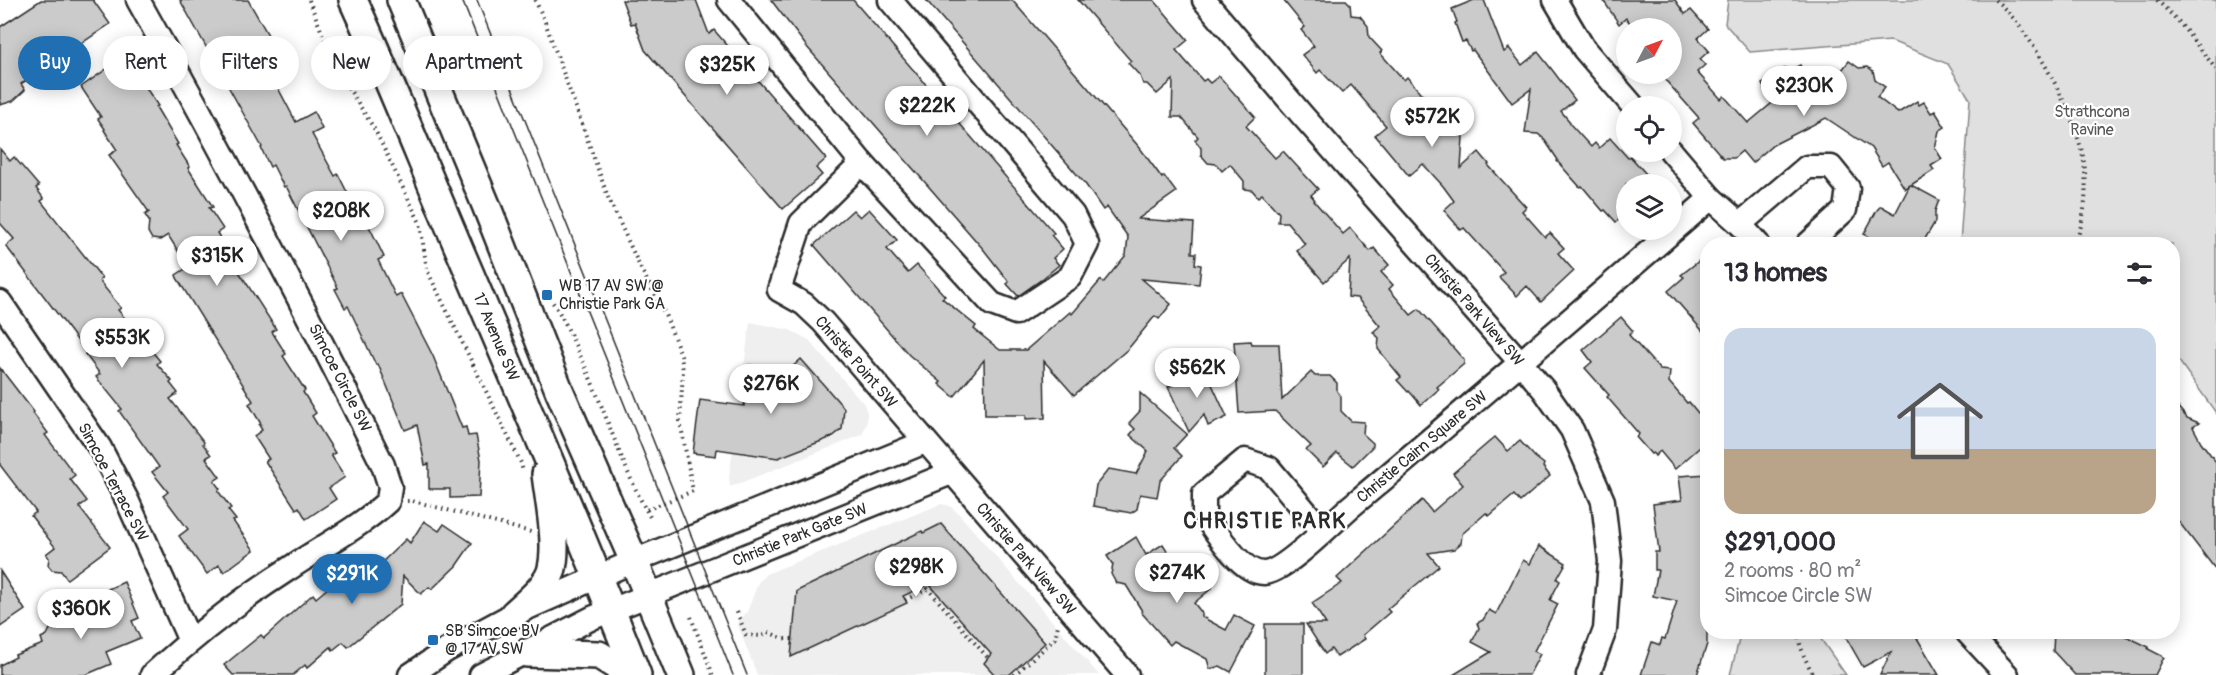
<!DOCTYPE html>
<html lang="en">
<head>
<meta charset="utf-8">
<style>
  body { margin:0; font-family:Pangolin,sans-serif; background:#f2f2f3; color:#2b2b33; height:100vh; display:flex; flex-direction:column; font-size:22px; white-space:nowrap }
  * { box-sizing:border-box; margin:0 }
  p { font-size:20px; color:#7c7c81 }
  .icon { flex:none; width:33px; height:33px; fill:none; stroke:currentColor; stroke-width:2; stroke-linecap:round; stroke-linejoin:round }
  .map { position:relative; flex:1; overflow:hidden }
  .drawer { position:absolute; left:1700px; top:237px; width:480px; height:402px; display:flex; flex-direction:column; background:#fff; border-radius:24px; box-shadow:0 3px 15px #0003 }
  .drawer>* { flex:none }
  .guide { position:absolute; left:18px; top:36px; width:570px; height:54px; display:flex; gap:12px }
  .needle { width:39px; rotate:49deg }
  .controls { position:absolute; left:1616px; top:18px; display:grid; gap:12px }
  .controls a { display:grid; place-items:center; width:66px; height:66px; border-radius:50%; background:#fff; box-shadow:0 3px 15px #0003; font-size:30px }
  .price { position:absolute; translate:-50% -51px; padding:0 14px; border-radius:21px; background:#fff; color:#222; font-size:20px; line-height:39px; filter:drop-shadow(0 2px 3px #0008) }
  .price::after { content:''; position:absolute; left:50%; top:36px; width:18px; height:14px; margin-left:-9px; background:inherit; clip-path:polygon(0 0,100% 0,50% 100%) }
  .price.on { background:#1f6fb2; color:#fff }
  ul { padding:0; list-style:none }
  li { display:grid; align-content:center; gap:12px; height:318px; padding:0 24px }
  li+li { border-top:2px solid #e1e1e2 }
  li span { display:grid; place-items:center; height:186px; border-radius:18px; color:#555 }
  li>.icon { margin-inline-start:auto }
  span .icon { width:108px; height:108px; fill:#fffc; stroke-width:1 }
  li b { font-size:26px }
  h2 { display:flex; justify-content:space-between; align-items:center; height:72px; padding:0 24px; font-size:26px }
  .tag { padding:0 21px; border-radius:27px; background:#fff; box-shadow:0 3px 15px #0003; font-size:21px; line-height:54px }
  .tag.on { background:#1f6fb2; color:#fff }
  .map>svg:first-child { display:block }
  .built { fill:#efefef }
  .green { fill:#e0e0e0; stroke:#868686; stroke-width:1.5 }
  .building { fill:#cbcbcb; stroke:#2b2b2b; stroke-width:1.5 }
  .lines { fill:none; stroke-linecap:round; stroke-linejoin:round }
  .minor-casing { stroke:#2b2b2b; stroke-width:27 }
  .major-casing { stroke:#2b2b2b; stroke-width:32 }
  .path { stroke:#2b2b2b; stroke-width:4; stroke-dasharray:1.5 4.5; stroke-linecap:butt }
  .minor { stroke:#fff; stroke-width:22 }
  .major { stroke:#fff; stroke-width:27 }
  .tram { stroke:#2b2b2b; stroke-width:1.5 }
  .poi-dot { fill:#1f6fb2; stroke:#fff; stroke-width:2 }
  .labels { text-anchor:middle; dominant-baseline:central; stroke-width:4.5; stroke-linejoin:round; paint-order:stroke }
  .park-label { font-size:16px; fill:#585858; stroke:#fff }
  .poi-label { font-size:16px; fill:#2b2b2b; stroke:#fff; text-anchor:start }
  .street-label { font-size:16px; fill:#2b2b2b; stroke:#fff }
  .district-label { font-size:22px; font-weight:bold; letter-spacing:1.5px; fill:#2b2b2b; stroke:#fff }
</style>
</head>
<body>
<div class="map">
<svg width="2216" height="675" viewBox="0 0 2216 675">
  <rect width="100%" height="100%" fill="#fff"/>
  <filter id="ink" filterUnits="userSpaceOnUse"><feTurbulence type="fractalNoise" baseFrequency=".0167" numOctaves="2"/><feDisplacementMap in="SourceGraphic" scale="12" xChannelSelector="R" yChannelSelector="G"/><feConvolveMatrix kernelMatrix="1 2 1 2 8 2 1 2 1" color-interpolation-filters="sRGB"/></filter>
  <g filter="url(#ink)">
    <g class="built">
      <polygon points="750,322 790,330 809,340 864,404 867,413 867,423 862,435 730,487 729,477"/>
      <polygon points="941,504 950,506 959,514 1099,675 757,675 737,623 747,612 758,583 766,574"/>
    </g>
    <g class="green">
      <polygon points="1728,0 2216,0 2216,413 2179,361 2172,355 2172,244 1960,244 1970,99 1948,64 1891,41 1750,52 1725,24"/>
      <polygon points="1741,632 1816,632 1846,675 1730,675"/>
    </g>
    <g class="building">
      <polygon points="41,0 93,0 110,24 21,84 25,90 13,101 0,105 0,27"/>
      <polygon points="180,0 248,0 276,49 265,55 280,84 277,86 296,122 314,112 322,129 312,134 335,176 338,174 353,204 356,203 372,232 384,257 378,260 396,297 401,294 433,356 462,428 466,427 468,436 476,435 481,460 479,497 450,498 450,489 429,489 429,464 425,465 417,425 405,430 378,364 376,365 348,306 345,308 335,289 338,288 286,186 284,187 273,165 270,167 261,148 262,147"/>
      <polygon points="622,0 696,0 709,34 714,30 826,159 816,168 822,175 783,209 645,50 635,23 631,24"/>
      <polygon points="771,0 853,0 1054,233 1051,235 1063,249 1053,258 1059,265 1042,279 1018,296 1007,284 1009,282 984,250 807,47"/>
      <polygon points="926,0 1012,0 1140,148 1162,178 1164,176 1176,192 1138,219 1194,223 1192,253 1196,253 1195,264 1201,265 1199,284 1142,279 1171,304 1159,319 1155,316 1128,349 1074,395 1044,361 1045,418 1026,419 1026,415 985,415 984,360 954,397 939,384 941,382 909,355 814,245 853,210 860,217 869,209 897,240 887,249 908,273 917,265 945,296 942,298 976,326 974,329 1000,350 1026,350 1070,312 1072,314 1101,280 1103,283 1126,255 1128,237 1107,207 1103,210 1086,185"/>
      <polygon points="1078,0 1154,0 1188,40 1176,50 1203,81 1206,79 1210,83 1219,76 1255,117 1246,126 1275,158 1283,151 1304,174 1318,189 1311,195 1315,200 1314,201 1343,234 1350,228 1370,251 1374,248 1389,265 1381,272 1393,285 1389,289 1411,315 1419,309 1464,360 1464,364 1437,387 1439,389 1421,405 1409,391 1408,392 1397,380 1401,377 1378,349 1379,338 1373,332 1380,326 1357,298 1348,297 1350,259 1324,282 1297,251 1305,244 1287,222 1278,222 1279,213 1262,194 1258,197 1252,190 1244,189 1244,181 1230,164 1222,171 1216,164 1208,163 1201,155 1201,148 1195,140 1198,137 1181,117 1172,117 1173,80 1157,94 1147,84 1143,84 1140,76 1128,63 1131,61"/>
      <polygon points="1283,0 1346,0 1350,4 1351,15 1360,16 1368,26 1369,37 1382,51 1380,53 1404,80 1407,77 1450,127 1455,128 1463,137 1461,168 1479,152 1489,164 1488,165 1526,207 1522,211 1545,237 1550,233 1564,248 1558,253 1574,271 1541,302 1527,286 1517,296 1499,277 1504,272 1464,228 1461,230 1444,210 1454,201 1443,186 1423,164 1409,176 1375,135 1386,126 1351,85 1342,93 1320,70 1317,73 1302,55 1314,46 1301,30 1305,27"/>
      <polygon points="1474,0 1484,0 1504,52 1509,48 1522,65 1538,52 1553,71 1575,100 1561,111 1570,122 1570,124 1591,147 1595,143 1599,148 1610,138 1628,158 1630,156 1647,175 1636,184 1626,184 1626,214 1616,222 1605,210 1603,211 1582,186 1580,187 1557,161 1558,160 1544,139 1538,134 1525,133 1531,89 1512,103 1473,50 1471,51 1466,41 1462,42 1455,23 1457,22 1452,9"/>
      <polygon points="1603,0 1675,0 1685,14 1691,10 1708,29 1698,38 1709,51 1700,59 1705,65 1697,72 1721,99 1724,96 1748,123 1772,103 1762,84 1776,77 1778,72 1786,68 1791,70 1800,65 1817,98 1839,68 1842,70 1849,61 1859,68 1868,67 1873,71 1875,80 1885,87 1877,97 1898,113 1917,101 1919,105 1924,102 1931,113 1935,111 1945,127 1939,131 1935,148 1942,159 1931,166 1934,170 1911,185 1939,200 1935,211 1935,222 1922,244 1862,244 1868,236 1864,234 1877,210 1881,206 1895,214 1910,185 1905,189 1888,162 1882,166 1871,148 1826,118 1773,145 1752,163 1742,151 1734,158 1723,158 1693,123 1699,118 1660,74 1671,74 1671,28 1634,28 1626,18 1619,24"/>
      <polygon points="131,65 158,106 156,107 178,144 176,145 190,167 188,168 213,207 209,208 223,229 217,233 240,269 238,270 276,329 272,332 286,354 283,356 305,390 303,392 316,413 312,416 335,453 331,455 345,477 329,488 336,499 306,519 299,507 296,509 265,461 269,459 254,436 262,430 259,425 261,424 249,404 253,401 177,278 176,275 188,267 168,235 160,240 152,239 148,232 149,221 145,215 149,212 109,155 117,150 104,130 105,129 98,119 101,117 81,87 108,68 113,74 123,67 125,69"/>
      <polygon points="0,149 10,161 14,157 39,186 36,188 44,199 41,201 102,278 100,280 101,283 121,308 118,310 160,361 157,364 172,381 170,383 178,393 170,399 204,442 203,444 211,455 206,458 220,477 214,481 220,489 218,491 231,508 228,510 236,520 233,521 254,550 224,572 219,565 207,574 179,536 188,529 163,496 168,492 152,472 159,467 119,411 122,409 96,377 100,374 85,354 87,353 6,246 14,239 0,223"/>
      <polygon points="1699,261 1707,270 1707,336 1668,291 1684,277 1681,275"/>
      <polygon points="1621,317 1633,331 1629,335 1660,370 1670,371 1669,382 1687,403 1689,402 1698,413 1702,412 1706,418 1707,441 1675,469 1660,451 1655,456 1653,453 1651,454 1636,437 1639,434 1607,397 1609,395 1585,368 1592,362 1583,350"/>
      <polygon points="1251,341 1252,344 1279,344 1282,400 1311,372 1315,376 1330,376 1337,383 1337,391 1341,396 1341,411 1351,421 1364,422 1363,434 1373,443 1373,446 1353,466 1337,453 1323,467 1306,450 1311,446 1275,411 1239,413 1234,342"/>
      <polygon points="801,359 844,408 842,429 832,437 778,458 717,449 716,456 693,453 700,400 744,406 749,365 789,370"/>
      <polygon points="1204,367 1227,417 1208,426 1204,415 1189,432 1168,387 1177,383 1176,379"/>
      <polygon points="0,368 34,412 33,413 48,433 45,435 75,475 70,479 87,501 79,507 110,547 67,579 61,571 52,570 48,565 49,558 46,554 55,547 31,516 36,512 0,465"/>
      <polygon points="1140,393 1187,434 1174,448 1182,456 1160,481 1157,497 1140,494 1137,509 1131,513 1093,506 1096,485 1109,469 1136,474 1148,451 1130,435 1135,429 1129,423 1140,411"/>
      <polygon points="2172,400 2187,418 2199,423 2193,427 2201,442 2216,462 2216,570 2172,513"/>
      <polygon points="1495,437 1508,451 1520,441 1535,457 1544,464 1543,467 1550,476 1520,502 1514,495 1489,516 1486,513 1462,534 1461,543 1454,549 1428,553 1439,566 1387,609 1390,612 1363,635 1365,639 1337,657 1331,649 1325,654 1306,624 1326,624 1312,603 1342,583 1337,578 1422,500 1432,512 1463,485 1453,473"/>
      <polygon points="1707,474 1707,644 1697,675 1641,675 1652,642 1660,645 1662,638 1665,639 1677,601 1653,596 1658,570 1655,570 1655,552 1659,552 1653,504 1682,500 1679,476"/>
      <polygon points="424,521 439,531 444,524 472,543 456,566 432,589 429,587 421,594 403,576 401,604 348,647 343,642 333,650 331,647 307,668 305,665 293,675 233,675 224,665 261,635 264,638 313,594 316,598 348,571 350,574 369,558 377,567 406,539 410,543"/>
      <polygon points="941,524 1045,643 1009,675 995,675 984,663 991,654 929,584 903,596 907,603 791,657 797,591 922,531 923,533"/>
      <polygon points="1136,537 1146,555 1163,544 1184,577 1194,568 1212,588 1194,603 1202,613 1202,617 1226,630 1234,615 1255,626 1231,672 1220,666 1210,669 1207,659 1174,641 1170,645 1141,612 1142,611 1126,585 1116,583 1111,574 1113,565 1107,556"/>
      <polygon points="1539,546 1566,563 1557,579 1560,581 1550,600 1558,604 1534,651 1540,654 1529,675 1453,675 1491,652 1472,642 1479,628 1477,623 1483,620 1489,610 1496,614 1523,560 1530,564"/>
      <polygon points="0,571 25,610 0,627"/>
      <polygon points="124,582 139,618 132,621 140,638 106,652 111,664 85,675 0,675 0,665 16,657 15,655 43,644 41,638 47,635 52,625 60,622 63,623 82,614 81,612 103,602 99,593"/>
      <rect x="1265" y="624" width="38" height="51"/>
      <polygon points="1843,632 1930,632 1917,638 1939,675 1880,675 1891,652 1863,667"/>
      <polygon points="2054,632 2117,632 2149,647 2148,649 2164,657 2155,675 2075,675 2053,651"/>
    </g>
    <g class="lines">
      <g class="minor-casing">
        <g id="minor">
          <path d="M 138,0 C 224,153 305,308 383,465 L 390,487 L 388,501 C 359,528 323,546 290,568 C 241,599 195,636 152,675"/>
          <polyline points="729,0 862,163 992,304 1016,313 1070,277 1087,244 1073,215 890,0"/>
          <polyline points="1204,0 1302,115 1521,363 1544,390 1572,430 1603,501 1610,561 1605,630 1588,675"/>
          <polyline points="1555,0 1584,49 1633,106"/>
          <polyline points="1671,151 1711,198 1740,224 1758,244"/>
          <polyline points="862,163 801,223 779,290 804,304 823,322 1127,675"/>
          <polyline points="1740,224 1807,167 1831,167 1848,188 1845,210 1808,244"/>
          <polyline points="0,302 100,448 127,500 190,641"/>
          <path d="M 1322,531 L 1269,468 L 1245,460 L 1204,494 L 1204,515 C 1215,531 1242,574 1264,573 C 1284,572 1332,523 1349,508 C 1471,406 1591,302 1711,198"/>
          <polyline points="1967,632 2007,675"/>
          <polyline points="410,675 447,650 514,614 634,561 925,442"/>
          <polyline points="481,675 592,618 951,473"/>
        </g>
      </g>
      <g class="major-casing">
        <g id="major">
          <path d="M 353,0 C 391,83 424,167 460,251 C 520,392 581,532 637,675"/>
          <polyline points="401,0 486,205 559,390 634,561 681,675"/>
          <path d="M 514,614 C 527,602 545,588 551,572 C 559,546 549,501 546,474"/>
          <polyline points="527,653 599,655 615,665 626,675"/>
        </g>
      </g>
      <g class="path">
        <polyline points="309,0 336,68 375,130 420,223 427,270 521,463 523,472"/>
        <polyline points="535,0 544,19 608,197 640,267 664,312 681,355 683,371 680,421 693,491 646,510"/>
        <path d="M 1995,0 C 2031,28 2083,126 2085,172 C 2087,196 2084,222 2075,244"/>
        <polyline points="2157,0 2179,22 2216,69"/>
        <path d="M 549,298 C 562,313 569,332 578,351 C 604,405 620,464 650,517"/>
        <polyline points="407,501 413,501 531,532"/>
        <polyline points="905,600 928,589 988,658"/>
        <polyline points="737,612 746,635 762,636 768,632 784,639 793,639"/>
        <polyline points="691,617 713,675"/>
        <polyline points="1796,632 1804,656 1813,675"/>
        <polyline points="1014,675 1055,639 1058,625"/>
      </g>
      <use href="#minor" class="minor"/>
      <use href="#major" class="major"/>
      <g class="tram">
        <polyline points="462,0 733,675"/>
        <polyline points="477,0 747,675"/>
      </g>
    </g>
  </g>
  <g class="poi-dot">
    <rect x="541" y="289" width="12" height="12" rx="3"/>
    <rect x="427" y="634" width="12" height="12" rx="3"/>
  </g>
  <g class="labels">
    <g class="park-label">
      <text x="2092" y="112">Strathcona<tspan x="2092" dy="18">Ravine</tspan></text>
    </g>
    <g class="poi-label">
      <text x="559" y="286">WB 17 AV SW @<tspan x="559" dy="18">Christie Park GA</tspan></text>
      <text x="445" y="631">SB Simcoe BV<tspan x="445" dy="18">@ 17 AV SW</tspan></text>
    </g>
    <g class="street-label">
      <text transform="translate(1474 310) rotate(49)">Christie Park View SW</text>
      <text transform="translate(496 337) rotate(67)">17 Avenue SW</text>
      <text transform="translate(856 362) rotate(49)">Christie Point SW</text>
      <text transform="translate(340 378) rotate(63)">Simcoe Circle SW</text>
      <text transform="translate(1422 447) rotate(-40)">Christie Cairn Square SW</text>
      <text transform="translate(113 482) rotate(62)">Simcoe Terrace SW</text>
      <text transform="translate(800 535) rotate(-22)">Christie Park Gate SW</text>
      <text transform="translate(1026 559) rotate(49)">Christie Park View SW</text>
    </g>
    <g class="district-label">
      <text x="1265" y="521">CHRISTIE PARK</text>
    </g>
  </g>
</svg>
<div class="controls">
<a><svg class="needle" viewBox="-14 -14 28 28"><path d="M0-13l5 13h-10z" fill="#e53935"/><path d="M0 13l5-13h-10z" fill="#7c7c81"/></svg></a>
<a><svg class="icon" aria-label="locate" viewBox="0 0 24 24"><circle cx="12" cy="12" r="6"/><path d="M12 2v4M12 18v4M2 12h4M18 12h4"/></svg></a>
<a><svg class="icon" aria-label="layers" viewBox="0 0 24 24"><path d="M12 4l9 5-9 5-9-5zM3 14l9 5 9-5"/></svg></a>
</div>
<b class="price" style="left:727px;top:96px">$325K</b>
<b class="price" style="left:1804px;top:117px">$230K</b>
<b class="price" style="left:927px;top:137px">$222K</b>
<b class="price" style="left:1432px;top:148px">$572K</b>
<b class="price" style="left:341px;top:242px">$208K</b>
<b class="price" style="left:217px;top:287px">$315K</b>
<b class="price" style="left:122px;top:369px">$553K</b>
<b class="price" style="left:1197px;top:399px">$562K</b>
<b class="price" style="left:771px;top:415px">$276K</b>
<b class="price" style="left:916px;top:598px">$298K</b>
<b class="price" style="left:1177px;top:604px">$274K</b>
<b class="price on" style="left:352px;top:605px">$291K</b>
<b class="price" style="left:81px;top:640px">$360K</b>
<div class="guide">
<a class="tag on">Buy</a>
<a class="tag">Rent</a>
<a class="tag">Filters</a>
<a class="tag">New</a>
<a class="tag">Apartment</a>
</div>
<section class="drawer">
<h2>13 homes<svg class="icon" aria-label="filters" viewBox="0 0 24 24"><path d="M4 7h16M4 17h16"/><circle cx="9" cy="7" r="2"/><circle cx="15" cy="17" r="2"/></svg></h2>
<ul>
<li><span style="background:linear-gradient(#c9d6e8 65%,#b9a48a 0)"><svg class="icon" aria-label="home" viewBox="0 0 24 24"><path d="M3 11l9-7 9 7M6 9v11h12V9"/></svg></span><div><b>$291,000</b><p>2 rooms · 80 m²</p><p>Simcoe Circle SW</p></div></li>
</ul>
</section>
</div>
</body>
</html>
